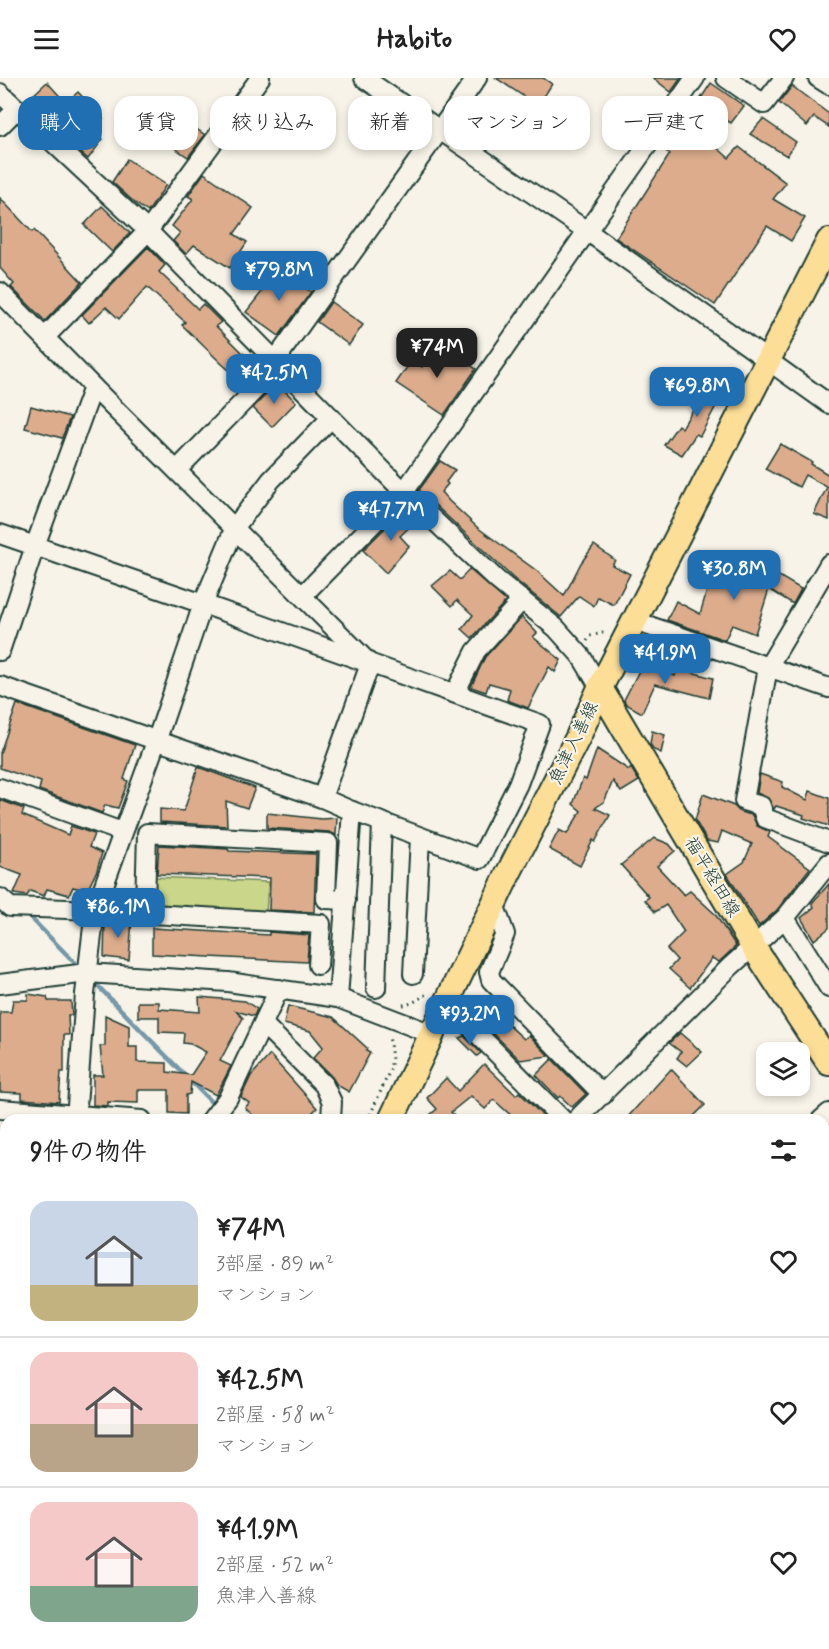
<!DOCTYPE html>
<html lang="ja">
<head>
<meta charset="utf-8">
<style>
  body { margin:0; font-family:Mynerve,"Klee One",sans-serif; background:#f6f6f6; color:#222; height:100vh; display:flex; flex-direction:column; font-size:22px; white-space:nowrap }
  * { box-sizing:border-box; margin:0 }
  p { font-size:20px; color:#767676 }
  .icon { flex:none; width:33px; height:33px; fill:none; stroke:currentColor; stroke-width:2; stroke-linecap:round; stroke-linejoin:round }
  .map { position:relative; flex:1; overflow:hidden }
  .panel { position:absolute; left:0px; top:1036px; width:830px; height:536px; display:flex; flex-direction:column; background:#fff; border-radius:18px 18px 0 0; box-shadow:0 3px 9px #0003 }
  .panel>* { flex:none }
  .banner { position:absolute; left:18px; top:18px; width:794px; height:54px; display:flex; gap:12px }
  .tools { position:absolute; left:756px; top:964px; display:grid; gap:12px }
  .tools a { display:grid; place-items:center; width:54px; height:54px; border-radius:12px; background:#fff; box-shadow:0 3px 9px #0003; font-size:30px }
  .price { position:absolute; translate:-50% -51px; padding:0 14px; border-radius:12px; background:#1f6fb2; color:#fff; font-size:20px; line-height:39px; filter:drop-shadow(0 2px 3px #0008) }
  .price::after { content:''; position:absolute; left:50%; top:36px; width:18px; height:14px; margin-left:-9px; background:inherit; clip-path:polygon(0 0,100% 0,50% 100%) }
  .price.active { background:#222; color:#fff }
  ul { padding:0; list-style:none }
  li { display:flex; align-items:center; gap:18px; height:150px; padding:0 30px }
  li+li { border-top:2px solid #e0e0e0 }
  li span { display:grid; place-items:center; flex:none; width:168px; height:120px; border-radius:18px; color:#555 }
  li>.icon { margin-inline-start:auto }
  span .icon { width:72px; height:72px; fill:#fffc; stroke-width:1 }
  li b { font-size:26px }
  h2 { display:flex; justify-content:space-between; align-items:center; height:72px; padding:0 30px; font-size:26px }
  .pill { padding:0 21px; border-radius:18px; background:#fff; box-shadow:0 3px 9px #0003; font-size:21px; line-height:54px }
  .pill.active { background:#1f6fb2; color:#fff }
  header { display:flex; justify-content:space-between; align-items:center; height:78px; padding:0 30px; background:#fff; font-size:27px; font-weight:800 }
  .map>svg:first-child { display:block }
  .green { fill:#cad689; stroke:#748a5e; stroke-width:1.5 }
  .lines { fill:none; stroke-linecap:round; stroke-linejoin:round }
  .stream { stroke:#7497a8; stroke-width:4.5 }
  .building { fill:#dcac8d; stroke:#1f3d34; stroke-width:1.5 }
  .minor-casing { stroke:#1f3d34; stroke-width:22 }
  .major-casing { stroke:#1f3d34; stroke-width:28 }
  .path { stroke:#1f3d34; stroke-width:3; stroke-dasharray:1.5 4.5; stroke-linecap:butt }
  .minor { stroke:#f7f3e8; stroke-width:18 }
  .major { stroke:#fdde96; stroke-width:24 }
  .labels { text-anchor:middle; dominant-baseline:central; stroke-width:4.5; stroke-linejoin:round; paint-order:stroke }
  .street-label { font-size:18px; fill:#1f3d34; stroke:#f7f3e8 }
</style>
</head>
<body>
<header><svg class="icon" aria-label="menu" viewBox="0 0 24 24"><path d="M4 6h16M4 12h16M4 18h16"/></svg>Habito<svg class="icon" aria-label="heart" viewBox="0 0 24 24"><path d="M12 20l-8-8c-3-5 5-10 8-4 3-6 11-1 8 4z"/></svg></header>
<div class="map">
<svg width="829" height="1571" viewBox="0 0 829 1571">
  <rect width="100%" height="100%" fill="#f7f3e8"/>
  <filter id="ink" filterUnits="userSpaceOnUse"><feTurbulence type="fractalNoise" baseFrequency=".0167" numOctaves="2"/><feDisplacementMap in="SourceGraphic" scale="12" xChannelSelector="R" yChannelSelector="G"/><feConvolveMatrix kernelMatrix="1 2 1 2 8 2 1 2 1" color-interpolation-filters="sRGB"/></filter>
  <g filter="url(#ink)">
    <polygon class="green" points="153,799 268,804 266,838 153,832"/>
    <g class="lines">
      <g class="stream">
        <polyline points="27,836 80,890"/>
        <polyline points="92,902 216,1029"/>
        <polyline points="743,1566 748,1571"/>
      </g>
    </g>
    <g class="building">
      <polygon points="496,0 543,0 552,6 538,28"/>
      <polygon points="653,0 681,0 671,14"/>
      <polygon points="47,4 66,25 78,14 103,41 91,52 103,61 88,81 79,73 82,68 51,34 46,39 29,21"/>
      <polygon points="711,5 744,28 731,45 726,42 718,54 722,57 714,67 729,80 739,69 786,105 773,121 805,140 791,163 767,148 715,227 616,160 670,76 660,69 691,25 696,28"/>
      <polygon points="792,8 829,36 829,49 814,39 807,48 779,25"/>
      <polygon points="179,39 205,57 188,79 163,62"/>
      <polygon points="763,41 796,64 787,78 750,56"/>
      <polygon points="127,81 166,107 148,134 135,125 112,104"/>
      <polygon points="204,95 253,130 234,156 247,164 230,190 194,167 186,176 173,163 180,155 172,148 193,121 188,118"/>
      <polygon points="0,120 32,154 34,152 82,204 45,243 11,209 14,206 0,190"/>
      <polygon points="102,128 130,155 112,174 84,147"/>
      <polygon points="148,169 165,187 159,194 198,231 203,226 221,244 216,248 259,291 245,306 222,286 182,247 185,244 147,209 119,241 106,229 89,245 82,237"/>
      <polygon points="280,191 311,214 279,258 246,234"/>
      <polygon points="331,224 363,247 349,267 317,244"/>
      <polygon points="439,265 476,291 444,337 396,305 412,282 422,289"/>
      <polygon points="712,300 726,309 700,358 696,356 682,377 664,367 678,347 682,350"/>
      <polygon points="277,305 296,324 272,349 253,330"/>
      <polygon points="31,328 70,339 62,360 25,350"/>
      <polygon points="780,366 812,384 811,386 829,397 829,442 814,436 827,409 805,397 799,409 765,391"/>
      <polygon points="440,383 455,392 446,404 448,406 441,414 449,423 478,450 537,493 564,518 581,485 594,467 615,482 612,487 630,496 614,527 598,519 594,528 579,518 561,539 513,500 419,412"/>
      <polygon points="405,430 417,442 400,458 409,468 386,495 363,472"/>
      <polygon points="733,483 760,492 762,488 801,511 793,526 769,511 755,556 732,547 725,562 667,542 676,523 700,536 711,499 725,503"/>
      <polygon points="469,491 506,523 472,560 462,551 473,537 457,522 452,528 432,508 450,493 460,502"/>
      <polygon points="522,539 537,555 533,559 561,582 555,594 549,589 528,630 507,622 510,611 489,605 486,614 471,609 485,579"/>
      <polygon points="643,585 675,598 677,590 713,600 709,620 655,606 642,635 626,626 624,622"/>
      <polygon points="17,626 135,667 124,701 128,703 118,730 105,727 102,735 39,712 41,704 0,690 0,675"/>
      <polygon points="652,653 665,657 661,675 654,672 650,666"/>
      <polygon points="597,671 629,692 631,690 639,703 621,714 613,703 604,724 595,730 610,737 595,764 593,762 580,788 549,771 559,752 567,756 581,733 573,726 583,700 586,702"/>
      <polygon points="198,689 255,710 247,730 226,723 227,748 160,744 160,731 184,733"/>
      <polygon points="760,696 783,704 782,709 807,722 810,713 829,720 829,748 803,740 804,737 776,728 774,731 768,720 757,715"/>
      <polygon points="703,716 734,728 740,734 752,737 757,748 770,754 768,759 810,790 777,832 759,848 727,796 744,784 752,766 722,753 718,765 707,763 695,742"/>
      <polygon points="0,722 24,731 22,737 68,757 71,748 94,756 89,769 102,775 97,792 87,813 73,809 69,817 47,811 44,818 30,813 27,818 14,816 22,797 0,789"/>
      <polygon points="267,735 322,741 337,740 336,757 329,754 267,750"/>
      <polygon points="654,760 669,766 675,773 657,788 684,817 690,813 715,836 736,868 719,884 712,880 690,910 669,891 677,882 667,871 684,854 666,827 655,834 645,822 649,819 621,787"/>
      <polygon points="159,767 228,771 229,773 316,776 314,834 269,832 270,800 157,796"/>
      <polygon points="829,806 829,850 814,862 801,840 814,829 812,825"/>
      <polygon points="132,841 129,882 104,879 105,842"/>
      <polygon points="152,850 269,857 269,854 309,857 307,884 152,876"/>
      <polygon points="28,916 47,919 48,923 71,923 72,937 68,937 69,957 64,957 64,994 61,994 59,1024 22,1021 22,1015 0,1014 0,934 11,934 13,922 28,922"/>
      <polygon points="199,919 245,923 257,931 254,938 236,933 243,940 220,983 231,988 216,1017 191,1004 190,1016 186,1017 186,1036 169,1035 169,1012 138,1012 138,1025 108,1024 108,1028 93,1027 93,997 103,997 100,968 105,968 105,937 129,948 129,969 137,969 137,984 167,985 167,994 191,997 206,974 191,966 183,965 184,955 159,954 159,939 138,939 138,924 159,924 159,931 200,934"/>
      <polygon points="487,927 524,961 529,957 549,978 520,982 476,938"/>
      <polygon points="288,928 333,939 367,970 366,973 370,975 349,1014 337,1007 332,999 313,980 323,969 310,953 284,946"/>
      <polygon points="680,955 702,974 687,988 677,980 681,974 669,965"/>
      <polygon points="464,958 481,975 477,978 459,960"/>
      <polygon points="270,977 317,1030 305,1042 258,1042 245,1030 249,1025 241,1019 251,998"/>
      <polygon points="552,981 586,1016 572,1029 560,1018 558,1020 536,997"/>
      <polygon points="484,986 516,1017 519,1014 547,1042 516,1042 494,1022 485,1031 471,1018 451,1034 459,1042 424,1042 437,1031 427,1020 446,1000 458,1013"/>
      <polygon points="671,991 705,1027 690,1042 625,1042"/>
    </g>
    <g class="lines">
      <g class="minor-casing">
        <g id="minor">
          <polyline points="695,0 587,153 829,326"/>
          <polyline points="726,0 764,26 784,0"/>
          <polyline points="818,0 829,7"/>
          <polyline points="0,15 148,153 404,414 497,502 556,550 581,578 600,610"/>
          <polyline points="0,48 17,31"/>
          <polyline points="0,214 93,309 35,468 0,456"/>
          <polyline points="45,259 148,153 260,0"/>
          <polyline points="93,309 370,586 322,720"/>
          <polyline points="177,392 279,287 282,273 477,0"/>
          <polyline points="829,486 768,589 744,723 761,728 765,740 829,764"/>
          <polyline points="303,517 404,414 587,153 364,0"/>
          <polyline points="635,543 829,610"/>
          <polyline points="0,573 35,468 203,526 540,646 518,706 480,781 352,733 322,720 0,608"/>
          <polyline points="455,615 476,573 522,522"/>
          <polyline points="0,710 122,754"/>
          <polyline points="0,820 10,829 95,832"/>
          <polyline points="494,826 505,856 489,894 491,902 603,1017"/>
          <polyline points="785,840 829,910"/>
          <polyline points="318,887 321,846 152,836 145,826 147,755 328,765 326,821 346,822"/>
          <polyline points="413,896 420,759"/>
          <polyline points="0,906 87,895 228,904 338,920 432,956"/>
          <polyline points="376,910 382,744"/>
          <polyline points="338,920 352,733"/>
          <polyline points="447,925 563,1042"/>
          <polyline points="264,947 324,1007 332,1024 331,1042"/>
          <polyline points="0,1031 142,1042"/>
          <polyline points="76,1042 85,916 95,832 157,661 203,526 235,449 271,402 331,340"/>
          <polyline points="211,1042 228,1020 279,911"/>
          <polyline points="576,1042 731,888 785,840 829,785"/>
          <polyline points="821,1042 829,1035"/>
          <polyline points="0,1209 6,1210"/>
          <polyline points="824,1272 829,1271"/>
          <polyline points="0,1397 1,1397"/>
          <polyline points="824,1540 829,1534"/>
          <polyline points="31,1566 31,1571"/>
          <polyline points="264,1571 265,1566"/>
          <polyline points="522,1571 522,1566"/>
          <polyline points="793,1571 798,1566"/>
        </g>
      </g>
      <g class="major-casing">
        <g id="major">
          <polyline points="600,610 754,870 829,985"/>
          <polyline points="391,1042 508,796 578,659 600,610 829,163"/>
          <polyline points="0,1489 6,1487"/>
        </g>
      </g>
      <g class="path">
        <polyline points="587,563 590,558 603,555 605,558"/>
        <polyline points="403,927 412,925 429,915"/>
        <polyline points="368,1042 390,992 392,981 389,957"/>
      </g>
      <use href="#minor" class="minor"/>
      <use href="#major" class="major"/>
    </g>
  </g>
  <g class="labels">
    <g class="street-label">
      <text transform="translate(574 665) rotate(-64)">魚津入善線</text>
      <text transform="translate(712 799) rotate(59)">福平経田線</text>
    </g>
  </g>
</svg>
<div class="tools">
<a><svg class="icon" aria-label="layers" viewBox="0 0 24 24"><path d="M12 4l9 5-9 5-9-5zM3 14l9 5 9-5"/></svg></a>
</div>
<b class="price" style="left:279px;top:224px">¥79.8M</b>
<b class="price active" style="left:437px;top:301px">¥74M</b>
<b class="price" style="left:274px;top:327px">¥42.5M</b>
<b class="price" style="left:697px;top:340px">¥69.8M</b>
<b class="price" style="left:391px;top:464px">¥47.7M</b>
<b class="price" style="left:734px;top:523px">¥30.8M</b>
<b class="price" style="left:665px;top:607px">¥41.9M</b>
<b class="price" style="left:118px;top:861px">¥86.1M</b>
<b class="price" style="left:470px;top:968px">¥93.2M</b>
<div class="banner">
<a class="pill active">購入</a>
<a class="pill">賃貸</a>
<a class="pill">絞り込み</a>
<a class="pill">新着</a>
<a class="pill">マンション</a>
<a class="pill">一戸建て</a>
</div>
<section class="panel">
<h2>9件の物件<svg class="icon" aria-label="filters" viewBox="0 0 24 24"><path d="M4 7h16M4 17h16"/><circle cx="9" cy="7" r="2"/><circle cx="15" cy="17" r="2"/></svg></h2>
<ul>
<li><span style="background:linear-gradient(#c9d6e8 70%,#c2b280 0)"><svg class="icon" aria-label="home" viewBox="0 0 24 24"><path d="M3 11l9-7 9 7M6 9v11h12V9"/></svg></span><div><b>¥74M</b><p>3部屋 · 89 m²</p><p>マンション</p></div><svg class="icon" aria-label="heart" viewBox="0 0 24 24"><path d="M12 20l-8-8c-3-5 5-10 8-4 3-6 11-1 8 4z"/></svg></li>
<li><span style="background:linear-gradient(#f6c9c9 60%,#b9a48a 0)"><svg class="icon" aria-label="home" viewBox="0 0 24 24"><path d="M3 11l9-7 9 7M6 9v11h12V9"/></svg></span><div><b>¥42.5M</b><p>2部屋 · 58 m²</p><p>マンション</p></div><svg class="icon" aria-label="heart" viewBox="0 0 24 24"><path d="M12 20l-8-8c-3-5 5-10 8-4 3-6 11-1 8 4z"/></svg></li>
<li><span style="background:linear-gradient(#f6c9c9 70%,#7fa58c 0)"><svg class="icon" aria-label="home" viewBox="0 0 24 24"><path d="M3 11l9-7 9 7M6 9v11h12V9"/></svg></span><div><b>¥41.9M</b><p>2部屋 · 52 m²</p><p>魚津入善線</p></div><svg class="icon" aria-label="heart" viewBox="0 0 24 24"><path d="M12 20l-8-8c-3-5 5-10 8-4 3-6 11-1 8 4z"/></svg></li>
</ul>
</section>
</div>
</body>
</html>
